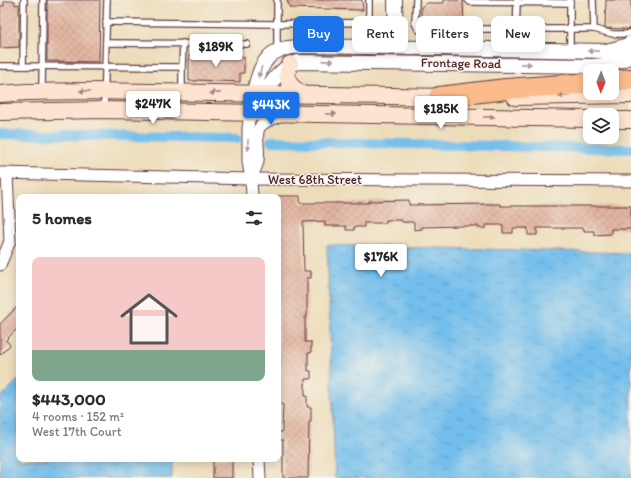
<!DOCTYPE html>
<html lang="en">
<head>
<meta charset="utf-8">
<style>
  body { margin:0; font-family:Itim,sans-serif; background:#f7f7f7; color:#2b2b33; height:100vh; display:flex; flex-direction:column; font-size:15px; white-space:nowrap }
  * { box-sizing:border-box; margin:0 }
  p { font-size:13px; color:#7c7c81 }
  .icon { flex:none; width:22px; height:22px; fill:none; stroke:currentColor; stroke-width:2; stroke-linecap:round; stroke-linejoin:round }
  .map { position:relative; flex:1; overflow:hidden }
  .details { position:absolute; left:16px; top:194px; width:265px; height:268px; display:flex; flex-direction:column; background:#fff; border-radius:8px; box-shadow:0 2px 10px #0003 }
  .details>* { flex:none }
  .hud { position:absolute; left:293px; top:16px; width:278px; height:36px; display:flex; gap:8px }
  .needle { width:26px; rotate:181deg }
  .buttons { position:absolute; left:583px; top:64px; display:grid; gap:8px }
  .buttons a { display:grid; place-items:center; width:36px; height:36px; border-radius:8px; background:#fff; box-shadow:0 2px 10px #0003; font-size:20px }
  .price { position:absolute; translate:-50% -34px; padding:0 9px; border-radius:4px; background:#fff; color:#222; font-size:13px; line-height:26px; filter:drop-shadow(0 1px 2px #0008) }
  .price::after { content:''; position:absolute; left:50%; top:24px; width:12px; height:9px; margin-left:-6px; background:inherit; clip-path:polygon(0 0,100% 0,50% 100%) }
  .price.active { background:#1a73e8; color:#fff }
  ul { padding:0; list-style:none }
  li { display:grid; align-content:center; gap:8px; height:212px; padding:0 16px }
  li+li { border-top:1px solid #e1e1e2 }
  li span { display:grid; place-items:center; height:124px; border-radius:8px; color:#555 }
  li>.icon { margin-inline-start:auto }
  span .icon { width:72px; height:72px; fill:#fffc; stroke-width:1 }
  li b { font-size:17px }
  h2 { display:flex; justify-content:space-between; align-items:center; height:48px; padding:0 16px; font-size:17px }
  .pill { padding:0 14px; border-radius:8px; background:#fff; box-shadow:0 2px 10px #0003; font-size:14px; line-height:36px }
  .pill.active { background:#1a73e8; color:#fff }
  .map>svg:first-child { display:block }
  .water { fill:url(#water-ripples); stroke:#5e6e8c }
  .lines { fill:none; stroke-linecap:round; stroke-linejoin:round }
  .canal { stroke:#72beec; stroke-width:10 }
  .building { fill:url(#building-cross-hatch) }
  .service-casing { stroke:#623b40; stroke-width:8 }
  .minor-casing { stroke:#623b40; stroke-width:13 }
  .tertiary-casing { stroke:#623b40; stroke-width:16 }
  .secondary-casing { stroke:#623b40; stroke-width:18 }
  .motorway-casing { stroke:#623b40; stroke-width:22 }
  .service { stroke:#fff; stroke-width:5.5 }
  .minor { stroke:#fff; stroke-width:11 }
  .tertiary { stroke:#fff; stroke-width:14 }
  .secondary { stroke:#fde4d1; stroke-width:16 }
  .motorway { stroke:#fbbb8d; stroke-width:20 }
  .oneway { fill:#ae9aa0 }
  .oneway2 { fill:#a4827e }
  .labels { text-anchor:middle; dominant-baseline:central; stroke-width:3; stroke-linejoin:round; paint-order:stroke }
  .street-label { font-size:13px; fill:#4a1f2b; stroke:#f7f3e8 }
</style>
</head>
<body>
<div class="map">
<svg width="631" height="478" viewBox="0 0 631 478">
  <defs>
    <pattern id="water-ripples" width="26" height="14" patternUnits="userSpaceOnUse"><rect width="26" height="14" fill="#72beec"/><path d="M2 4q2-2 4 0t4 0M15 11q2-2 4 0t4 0" fill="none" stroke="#609abf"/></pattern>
    <pattern id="building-cross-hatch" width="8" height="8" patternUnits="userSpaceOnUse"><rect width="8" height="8" fill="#e2b49f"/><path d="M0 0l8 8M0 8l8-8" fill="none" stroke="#c39a89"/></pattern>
  </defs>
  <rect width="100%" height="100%" fill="#f7f3e8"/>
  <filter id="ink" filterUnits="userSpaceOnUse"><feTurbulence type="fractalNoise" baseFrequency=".025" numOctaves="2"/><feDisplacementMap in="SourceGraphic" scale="8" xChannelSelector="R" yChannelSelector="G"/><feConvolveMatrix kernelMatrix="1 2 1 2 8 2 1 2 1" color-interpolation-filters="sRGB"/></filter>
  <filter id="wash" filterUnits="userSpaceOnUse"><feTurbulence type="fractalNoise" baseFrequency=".012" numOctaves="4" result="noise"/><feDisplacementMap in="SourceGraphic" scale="16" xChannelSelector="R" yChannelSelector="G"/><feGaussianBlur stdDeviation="0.9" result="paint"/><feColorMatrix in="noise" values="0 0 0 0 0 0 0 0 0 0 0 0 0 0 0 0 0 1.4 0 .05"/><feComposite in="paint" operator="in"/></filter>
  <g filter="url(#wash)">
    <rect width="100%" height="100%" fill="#eddcb9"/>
    <g class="water">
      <polygon points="327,245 631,253 631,478 335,478"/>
      <polygon points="19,379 19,459 172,459 172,478 0,478 0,398"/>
    </g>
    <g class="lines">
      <g class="canal">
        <polyline points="0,134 237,138"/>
        <polyline points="271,141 631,149"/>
      </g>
    </g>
    <g id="blocks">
      <g class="building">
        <polygon points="47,0 100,0 99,62 47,61"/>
        <polygon points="287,0 362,0 363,10 290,8"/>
        <polygon points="444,0 463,0 464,23 453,23 451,20 449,19 445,21 445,28 424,27 421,24 421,7 427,3 444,3"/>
        <polygon points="606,0 631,0 631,26 628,29 605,28"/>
        <polygon points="4,1 15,1 15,5 19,4 19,47 0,48 0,6 4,6"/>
        <polygon points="189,55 239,55 239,57 244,57 244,73 240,73 240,82 197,80 197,81 189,81"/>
        <polygon points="278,196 300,196 300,203 369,203 369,201 409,200 409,205 500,204 500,206 631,206 631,229 611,229 611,234 594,235 594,231 584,231 584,228 537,228 537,235 528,235 528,228 513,228 513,233 503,233 503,225 486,225 486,228 478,228 478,226 460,226 422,227 422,229 414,230 414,223 412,222 402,222 401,220 386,220 386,223 364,223 364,227 354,227 354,230 346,230 346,226 325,226 325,221 303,222 304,271 311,271 311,278 307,278 307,317 305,317 305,342 311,342 311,353 308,353 308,371 311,371 311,379 305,379 305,396 307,396 307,407 311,407 311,421 309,421 308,478 283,478 283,440 278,440 278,432 282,432 282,430 283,404 279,404"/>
        <polygon points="19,305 19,327 6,340 10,345 0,355 0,324"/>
        <rect x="213" y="459" width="19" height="19"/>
      </g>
    </g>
  </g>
  <g filter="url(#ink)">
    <use href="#blocks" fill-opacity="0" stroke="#623b40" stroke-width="1"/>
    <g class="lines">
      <g class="service-casing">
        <g id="service">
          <polyline points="277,0 277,50"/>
          <polyline points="369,0 369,23"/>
          <polyline points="416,0 415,23 418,29 421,31 424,32 459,32 470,29 594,29 593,0"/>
          <polyline points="468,0 470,2 570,3"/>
          <polyline points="106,22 277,24 395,22"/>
          <polyline points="594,29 613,34 628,34 631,32"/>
          <polyline points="449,32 449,23"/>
          <polyline points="106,43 247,44"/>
          <polyline points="516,49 517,0"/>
          <polyline points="570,51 570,0"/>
          <polyline points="0,66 182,67 182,91"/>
          <polyline points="23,66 24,0"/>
          <polyline points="182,67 183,43"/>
          <polyline points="42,91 43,0"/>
          <polyline points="104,110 107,0"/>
        </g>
      </g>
      <g class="minor-casing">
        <g id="minor">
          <polyline points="250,112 248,128 248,162 251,179 252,197"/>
          <polyline points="0,173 251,179 631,181"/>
          <path d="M 251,179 C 253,173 257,167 258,161 C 261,133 247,127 280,116"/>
          <polyline points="0,265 10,241 7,173"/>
          <polyline points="259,459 260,478"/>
        </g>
      </g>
      <g class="tertiary-casing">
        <g id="tertiary">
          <polyline points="395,0 396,48"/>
          <path d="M 259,101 C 269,86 280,67 298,62 L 593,66 C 607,65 619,63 631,56"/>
          <path d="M 250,112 C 254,95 257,65 272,54 C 282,47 295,47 306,46 L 607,51 L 625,46 L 631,43"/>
        </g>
      </g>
      <g class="secondary-casing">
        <g id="secondary">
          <path d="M 290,64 C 284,80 289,86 302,94"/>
          <polyline points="0,94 27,92 89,91 451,97"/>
          <polyline points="515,97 631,95"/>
          <polyline points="0,112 104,110 590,119"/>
          <polyline points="612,120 631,120"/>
        </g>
      </g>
      <g class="motorway-casing">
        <g id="motorway">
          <polyline points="612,81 631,79"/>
          <polyline points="439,97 506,89 590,83"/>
        </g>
      </g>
      <use href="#service" class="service"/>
      <use href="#minor" class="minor"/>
      <use href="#tertiary" class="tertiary"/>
      <use href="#secondary" class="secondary"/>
      <use href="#motorway" class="motorway"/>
    </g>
    <defs><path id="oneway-solid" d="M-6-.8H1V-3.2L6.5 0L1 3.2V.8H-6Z"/></defs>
    <g class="oneway">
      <use href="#oneway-solid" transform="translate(593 51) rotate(-179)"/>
      <use href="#oneway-solid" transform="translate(328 61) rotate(1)"/>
      <use href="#oneway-solid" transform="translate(526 64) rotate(1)"/>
      <use href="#oneway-solid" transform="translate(260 72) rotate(108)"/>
      <use href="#oneway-solid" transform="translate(248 145) rotate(90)"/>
    </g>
    <g class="oneway2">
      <use href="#oneway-solid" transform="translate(85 91) rotate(180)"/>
      <use href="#oneway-solid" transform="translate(215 93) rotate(-179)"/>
      <use href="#oneway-solid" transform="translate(564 96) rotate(178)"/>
      <use href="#oneway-solid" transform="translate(331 114) rotate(1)"/>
      <use href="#oneway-solid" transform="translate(489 117) rotate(1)"/>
    </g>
  </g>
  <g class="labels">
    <g class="street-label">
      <text transform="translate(461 63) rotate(1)">Frontage Road</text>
      <text x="315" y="179">West 68th Street</text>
    </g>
  </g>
</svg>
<div class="buttons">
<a><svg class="needle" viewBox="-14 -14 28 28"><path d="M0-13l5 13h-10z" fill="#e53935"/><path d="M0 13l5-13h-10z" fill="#7c7c81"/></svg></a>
<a><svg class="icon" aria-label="layers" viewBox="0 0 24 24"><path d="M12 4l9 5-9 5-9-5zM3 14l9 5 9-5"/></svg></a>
</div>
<b class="price" style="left:216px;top:68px">$189K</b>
<b class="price" style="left:153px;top:125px">$247K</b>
<b class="price active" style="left:271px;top:126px">$443K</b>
<b class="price" style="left:441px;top:130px">$185K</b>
<b class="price" style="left:381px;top:278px">$176K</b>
<div class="hud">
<a class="pill active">Buy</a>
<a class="pill">Rent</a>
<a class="pill">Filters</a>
<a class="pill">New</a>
</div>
<section class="details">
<h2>5 homes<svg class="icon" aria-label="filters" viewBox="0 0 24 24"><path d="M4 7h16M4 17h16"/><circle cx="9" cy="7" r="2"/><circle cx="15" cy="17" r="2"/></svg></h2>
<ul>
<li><span style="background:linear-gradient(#f6c9c9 75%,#7fa58c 0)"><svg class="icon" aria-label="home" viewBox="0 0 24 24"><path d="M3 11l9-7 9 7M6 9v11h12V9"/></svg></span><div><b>$443,000</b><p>4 rooms · 152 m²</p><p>West 17th Court</p></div></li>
</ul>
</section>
</div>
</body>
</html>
